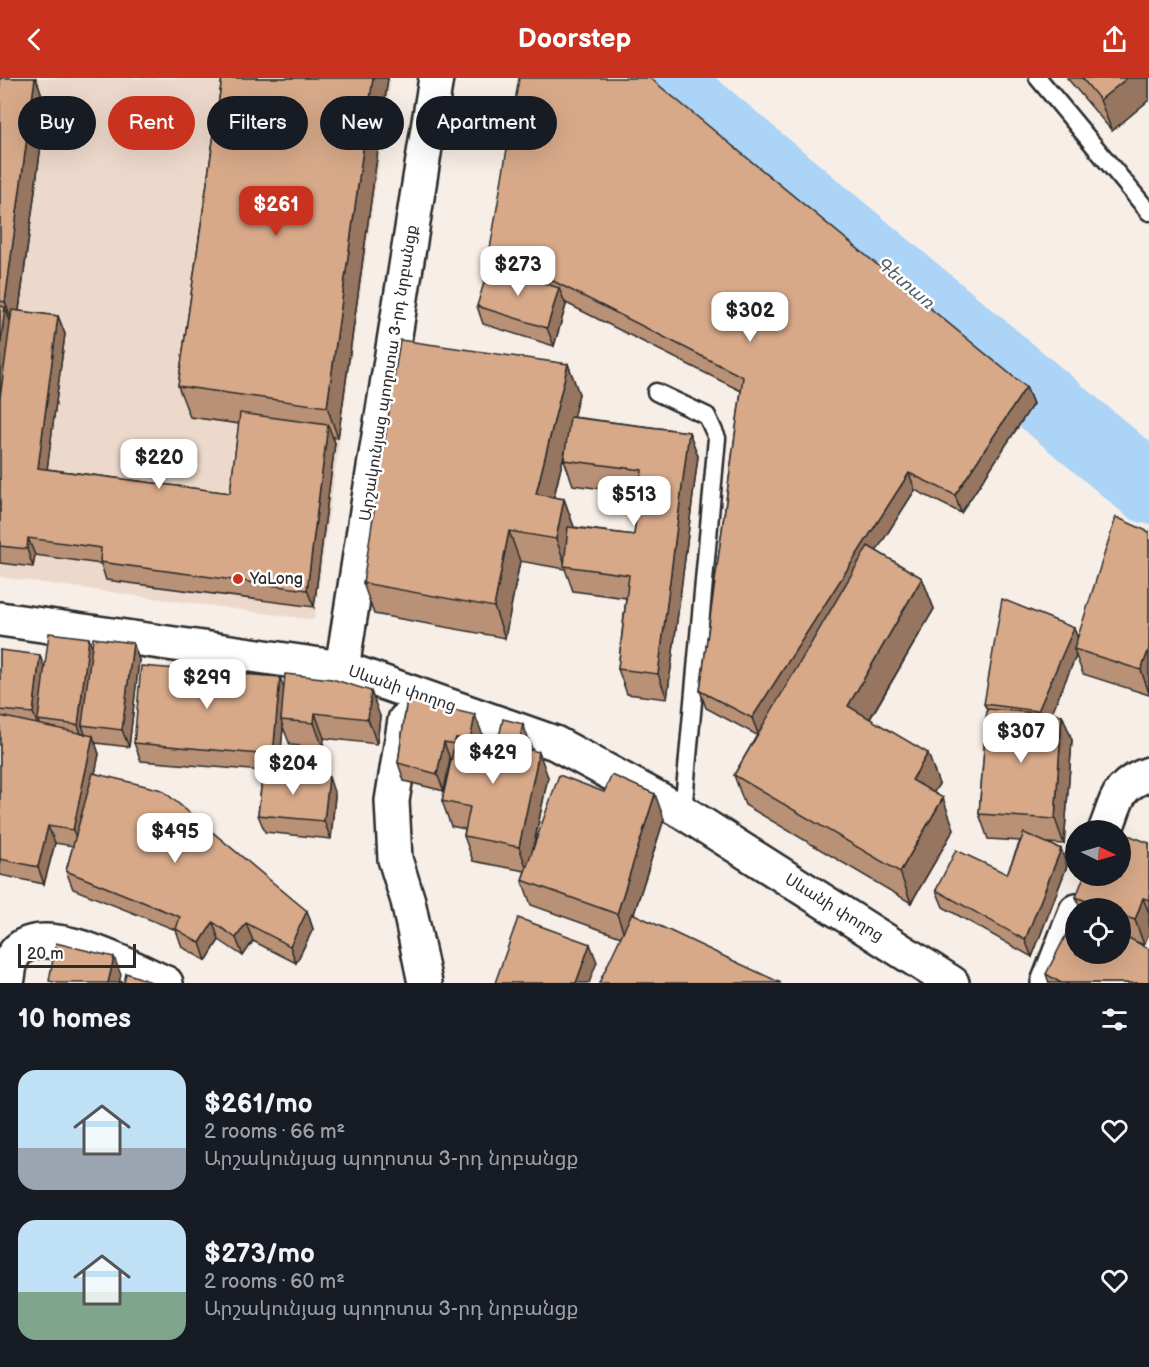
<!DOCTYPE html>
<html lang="en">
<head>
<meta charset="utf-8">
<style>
  body { margin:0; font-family:"Balsamiq Sans","Noto Sans Armenian",sans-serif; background:#242831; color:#f1f3f6; height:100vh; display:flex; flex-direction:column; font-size:22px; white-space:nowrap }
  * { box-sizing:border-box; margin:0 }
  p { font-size:20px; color:#9ea1a6 }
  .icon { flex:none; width:33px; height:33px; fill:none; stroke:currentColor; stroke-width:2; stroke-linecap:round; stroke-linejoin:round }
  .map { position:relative; height:905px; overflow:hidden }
  .details { display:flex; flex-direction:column; background:#171b24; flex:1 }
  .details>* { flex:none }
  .banner { position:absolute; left:18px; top:18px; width:600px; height:54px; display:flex; gap:12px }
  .needle { width:39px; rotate:95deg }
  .fabs { position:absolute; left:1065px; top:742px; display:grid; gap:12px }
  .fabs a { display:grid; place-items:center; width:66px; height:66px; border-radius:50%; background:#171b24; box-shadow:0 6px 24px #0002; font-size:30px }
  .scale { position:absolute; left:18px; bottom:15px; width:118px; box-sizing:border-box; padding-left:6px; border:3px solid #2b2b2b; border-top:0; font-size:16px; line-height:21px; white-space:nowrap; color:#2b2b2b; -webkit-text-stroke:4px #fff; paint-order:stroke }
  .price { position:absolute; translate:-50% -51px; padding:0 14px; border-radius:12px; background:#fff; color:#222; font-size:20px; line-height:39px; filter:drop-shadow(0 2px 3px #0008) }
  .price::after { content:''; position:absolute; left:50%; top:36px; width:18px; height:14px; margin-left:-9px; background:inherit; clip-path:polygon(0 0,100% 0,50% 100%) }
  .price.on { background:#c8321e; color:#fff }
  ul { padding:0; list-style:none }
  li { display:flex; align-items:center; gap:18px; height:150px; padding:0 18px }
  li span { display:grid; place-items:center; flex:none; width:168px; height:120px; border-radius:18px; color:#555 }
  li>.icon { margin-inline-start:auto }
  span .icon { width:72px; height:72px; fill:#fffc; stroke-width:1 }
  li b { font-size:26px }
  h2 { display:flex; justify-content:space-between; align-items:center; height:72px; padding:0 18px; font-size:26px }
  .pill { padding:0 21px; border-radius:27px; background:#171b24; box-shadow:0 6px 24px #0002; font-size:21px; line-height:54px }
  .pill.on { background:#c8321e; color:#fff }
  header { display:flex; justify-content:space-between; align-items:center; height:78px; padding:0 18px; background:#c8321e; color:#fff; font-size:27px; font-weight:700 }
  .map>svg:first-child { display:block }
  .built { fill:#edd9cb }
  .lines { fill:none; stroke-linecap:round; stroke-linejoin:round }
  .river { stroke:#acd4f6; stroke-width:72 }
  .lane-casing { stroke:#2b2b2b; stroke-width:21 }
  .street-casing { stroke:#2b2b2b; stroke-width:38 }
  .secondary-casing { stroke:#2b2b2b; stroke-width:38 }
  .lane { stroke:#fff; stroke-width:16 }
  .street { stroke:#fff; stroke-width:33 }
  .secondary { stroke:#fff; stroke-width:33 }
  .wall { fill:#b99176; stroke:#2b2b2b; stroke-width:1.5; fill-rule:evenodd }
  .shaded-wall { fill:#967660; stroke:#2b2b2b; stroke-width:1.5 }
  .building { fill:#d7a989; stroke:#2b2b2b; stroke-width:1.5 }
  .poi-dot { fill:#c8321e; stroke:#fff; stroke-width:2 }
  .labels { text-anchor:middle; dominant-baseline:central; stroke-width:5; stroke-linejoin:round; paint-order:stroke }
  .street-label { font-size:16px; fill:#2b2b2b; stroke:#fff }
  .poi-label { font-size:16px; fill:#2b2b2b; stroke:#fff; text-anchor:start }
  .water-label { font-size:18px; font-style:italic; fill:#525e68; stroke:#fff }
</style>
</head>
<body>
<header><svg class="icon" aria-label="back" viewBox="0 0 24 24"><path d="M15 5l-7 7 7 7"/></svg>Doorstep<svg class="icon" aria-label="share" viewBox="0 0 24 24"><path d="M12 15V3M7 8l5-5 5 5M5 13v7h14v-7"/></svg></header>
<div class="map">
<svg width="1149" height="905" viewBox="0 0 1149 905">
  <rect width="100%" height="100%" fill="#f7eee7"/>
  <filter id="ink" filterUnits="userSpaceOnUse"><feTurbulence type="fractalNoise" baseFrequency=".0167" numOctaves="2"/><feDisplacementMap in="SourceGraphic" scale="12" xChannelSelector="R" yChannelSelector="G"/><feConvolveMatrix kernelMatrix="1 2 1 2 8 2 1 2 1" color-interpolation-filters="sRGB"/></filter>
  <g filter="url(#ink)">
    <polygon class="built" points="0,0 391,0 314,542 0,499"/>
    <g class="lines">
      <polyline class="river" points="660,0 1149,410"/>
      <g class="lane-casing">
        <g id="lane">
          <polyline points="1038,0 1149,134"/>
          <polyline points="656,314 707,338 717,360 683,734"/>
        </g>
      </g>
      <g class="street-casing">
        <g id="street">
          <polyline points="405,642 392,723 395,781 408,823 425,905"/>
          <path d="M 1105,753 C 1118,722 1115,708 1149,696"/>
          <path d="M 7,905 C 9,897 9,885 13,878 C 38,837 135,892 166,905"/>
          <polyline points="1048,905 1076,833"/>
        </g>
      </g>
      <g class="secondary-casing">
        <g id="secondary">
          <polyline points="0,541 342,590 555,665 683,734 952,905"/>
          <polyline points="342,590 436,0"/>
        </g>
      </g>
      <use href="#lane" class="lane"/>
      <use href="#street" class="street"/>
      <use href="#secondary" class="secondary"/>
    </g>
    <g class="wall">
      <polygon points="0,0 36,0 46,29 19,233 58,238 65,256 47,391 230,415 239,346 190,339 178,308 222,0 388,0 338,360 333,359 335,365 314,529 106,502 101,486 35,477 33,489 0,485"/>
      <polygon points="1067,0 1149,0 1149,22 1112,53"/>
      <polygon points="490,171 1026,309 1033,326 961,435 915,412 876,473 922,500 934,531 870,641 939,706 933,715 954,751 911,825 745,727 734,697 757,657 706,630 700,613 741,313 564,224 566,227 554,268 483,246 477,228 500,191 496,189"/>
      <path d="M 568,286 L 579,316 L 573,339 L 689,354 L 698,378 L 667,621 L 627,616 L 618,591 L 626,520 L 573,513 L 565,491 L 520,483 L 505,560 L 374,536 L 363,505 ZM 566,368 L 564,382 L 573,407 L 639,416 L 634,457 L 574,449 L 564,421 L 554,419 Z"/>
      <polygon points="1149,454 1149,617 1083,596 1076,578 1051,636 1062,637 1072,662 1064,766 1047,765 1061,771 1067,788 1032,879 943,829 936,812 1007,796 1020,763 988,761 979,736 987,632 984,626 1074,550 1077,559"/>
      <polygon points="133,565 139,582 129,669 95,665 99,676 95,695 307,833 313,851 296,885 253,863 243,878 219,862 206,883 182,869 176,852 73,811 66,793 73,768 55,765 44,806 0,797 0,572 44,589 92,568"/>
      <polygon points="280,599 283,610 380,638 377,666 324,660 323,670 290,667 283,649 279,693 335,717 331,761 265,754 258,737 263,693 141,683 134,665"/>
      <polygon points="407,621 482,655 480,665 497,668 532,671 531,672 548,699 534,767 664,741 634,836 621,859 531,827 522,802 525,793 473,783 464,758 465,751 451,748 442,723 451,681 444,713 404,703 398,685"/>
      <polygon points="1149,765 1149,855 1144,867 1137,864 1149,905 1049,905 1046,896 1120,876 1120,831 1080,831 1076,819"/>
    </g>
    <g class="shaded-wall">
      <polygon points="35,0 36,0 46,29 16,254 5,224"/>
      <polygon points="373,0 388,0 338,360 327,329"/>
      <polygon points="1127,0 1149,0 1149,22 1112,53 1100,22"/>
      <polygon points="559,210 566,227 554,268 547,250"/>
      <polygon points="5,229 14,254 0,365 0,271"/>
      <polygon points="58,238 65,256 45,407 38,390"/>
      <polygon points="568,286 579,316 547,446 536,416"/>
      <polygon points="1026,309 1033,326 961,435 955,417"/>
      <polygon points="328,347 335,365 314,529 307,512"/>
      <polygon points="689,354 698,378 667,621 658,596"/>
      <polygon points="909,395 915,412 759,658 752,640"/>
      <polygon points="564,421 575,452 566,489 556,461"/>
      <polygon points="509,453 520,483 505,560 494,529"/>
      <polygon points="28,460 35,477 33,489 27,471"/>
      <polygon points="922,500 934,531 859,659 848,628"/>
      <polygon points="1074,550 1080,567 1074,571 1076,578 1045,651 1038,633"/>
      <polygon points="89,560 95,577 82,647 85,656 84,665 78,647"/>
      <polygon points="133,565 139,582 129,669 122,652"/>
      <polygon points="1149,571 1149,615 1141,592"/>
      <polygon points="40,577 46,595 38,642 40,649 40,653 33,635"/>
      <polygon points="280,599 286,617 281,642 283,649 279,694 273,677"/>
      <polygon points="371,613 380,638 377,666 368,641"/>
      <polygon points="315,635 324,660 323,670 314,645"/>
      <polygon points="475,637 482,655 474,687 468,669"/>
      <polygon points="1062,637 1072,662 1064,766 1055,741"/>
      <polygon points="523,646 532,671 527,694 518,669"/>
      <polygon points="93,658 99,676 80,770 73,752"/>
      <polygon points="444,664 450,681 444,713 437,696"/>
      <polygon points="539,674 548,699 528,794 519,769"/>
      <polygon points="928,675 939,706 923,732 912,702"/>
      <polygon points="329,699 335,717 331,761 324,743"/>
      <polygon points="655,716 664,741 626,861 617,836"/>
      <polygon points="943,720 954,751 911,825 900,794"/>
      <polygon points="48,748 55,765 44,806 38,789"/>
      <polygon points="1061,771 1067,788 1032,879 1025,862"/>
      <polygon points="1143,820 1149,835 1149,855 1144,867 1135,842"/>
      <polygon points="307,833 313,851 296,885 290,868"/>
      <polygon points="213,844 219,862 206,883 200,865"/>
      <polygon points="246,845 253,863 243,878 236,860"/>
      <polygon points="590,866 597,884 589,905 576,905"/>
      <polygon points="114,879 121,897 119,905 108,905"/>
    </g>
    <g class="building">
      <polygon points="0,0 35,0 5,224 0,223"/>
      <polygon points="222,0 373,0 327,329 178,308"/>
      <polygon points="519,0 650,0 1026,309 955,417 909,395 752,640 700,613 743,299 490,171"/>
      <polygon points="1082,0 1127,0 1100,22"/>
      <polygon points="489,188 559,210 547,250 477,228"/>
      <polygon points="0,228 5,229 0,271"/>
      <polygon points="12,232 58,238 38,390 230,415 240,335 328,347 307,512 100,484 101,470 28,460 27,471 0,468 0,320"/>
      <polygon points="400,262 568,286 536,416 564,421 556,461 509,453 494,529 363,505"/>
      <polygon points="570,339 689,354 658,596 618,591 629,497 564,488 568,449 634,457 642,392 564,382"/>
      <polygon points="1116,439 1149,454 1149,571 1141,592 1074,571"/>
      <polygon points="868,468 922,500 848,628 928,675 912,702 943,720 900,794 734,697"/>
      <polygon points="1002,521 1074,550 1038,633 984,626"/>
      <polygon points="49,555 89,560 78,647 38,642"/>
      <polygon points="93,560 133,565 122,652 82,647"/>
      <polygon points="0,572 40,577 33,635 0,632"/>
      <polygon points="141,588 280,599 273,677 134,665"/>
      <polygon points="285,596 332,601 371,613 368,641 315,635 314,645 281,642"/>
      <polygon points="407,621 475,637 470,663 456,660 454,666 444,664 437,696 398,685"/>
      <polygon points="987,631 1062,637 1055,741 979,736"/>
      <polygon points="0,638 93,658 73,752 48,748 38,789 0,781"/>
      <polygon points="503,641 523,646 518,669 539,674 519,769 464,758 470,729 442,723 456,660 497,668"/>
      <polygon points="263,692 329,699 324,743 258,737"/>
      <polygon points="93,695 162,712 307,833 290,868 246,845 236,860 213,844 200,865 176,851 180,839 66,793"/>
      <polygon points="559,697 604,714 612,697 655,716 617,836 522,802"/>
      <polygon points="1103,748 1117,753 1101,753"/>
      <polygon points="1120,754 1149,765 1149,822 1143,820 1135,842 1120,837 1120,831 1106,831 1076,819 1084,798 1120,798"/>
      <polygon points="1024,755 1061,771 1025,862 936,812 956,772 1007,796"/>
      <polygon points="632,835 781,905 599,905"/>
      <polygon points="1076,837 1076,876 1120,876 1120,855 1149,871 1149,905 1061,905 1046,896"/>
      <polygon points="518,840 590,866 576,905 495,905"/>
      <polygon points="56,865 114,879 108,905 59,905 49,903"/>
      <polygon points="126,895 154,905 124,905"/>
    </g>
  </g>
  <circle class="poi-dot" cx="238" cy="501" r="6"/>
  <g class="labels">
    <g class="street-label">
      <text transform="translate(389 295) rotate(-81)">Արշակունյաց պողոտա 3-րդ նրբանցք</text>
      <text transform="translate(402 611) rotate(19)">Սևանի փողոց</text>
      <text transform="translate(834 830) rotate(32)">Սևանի փողոց</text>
    </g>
    <g class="poi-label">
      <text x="250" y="501">YaLong</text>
    </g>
    <g class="water-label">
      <text transform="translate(905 205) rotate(40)">Գետառ</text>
    </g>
  </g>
</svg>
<div class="fabs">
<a><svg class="needle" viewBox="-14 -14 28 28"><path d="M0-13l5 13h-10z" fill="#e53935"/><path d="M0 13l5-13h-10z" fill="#9ea1a6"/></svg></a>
<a><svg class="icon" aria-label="locate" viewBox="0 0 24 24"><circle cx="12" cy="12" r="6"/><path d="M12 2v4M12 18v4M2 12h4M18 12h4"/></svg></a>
</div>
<div class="scale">20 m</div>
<b class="price on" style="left:276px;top:159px">$261</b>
<b class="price" style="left:518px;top:219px">$273</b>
<b class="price" style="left:750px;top:265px">$302</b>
<b class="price" style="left:159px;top:412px">$220</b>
<b class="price" style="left:634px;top:449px">$513</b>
<b class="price" style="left:207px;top:632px">$299</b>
<b class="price" style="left:1021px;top:686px">$307</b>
<b class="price" style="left:493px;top:707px">$429</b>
<b class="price" style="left:293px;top:718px">$204</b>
<b class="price" style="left:175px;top:786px">$495</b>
<div class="banner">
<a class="pill">Buy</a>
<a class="pill on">Rent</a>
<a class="pill">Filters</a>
<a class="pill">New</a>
<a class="pill">Apartment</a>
</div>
</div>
<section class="details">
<h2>10 homes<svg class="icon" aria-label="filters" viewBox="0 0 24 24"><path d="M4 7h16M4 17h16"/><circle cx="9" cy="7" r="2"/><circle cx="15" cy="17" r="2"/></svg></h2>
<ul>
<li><span style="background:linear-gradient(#bfe0f5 65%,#9aa5b1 0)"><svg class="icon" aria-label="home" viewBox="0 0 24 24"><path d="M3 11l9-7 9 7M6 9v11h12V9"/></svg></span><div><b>$261/mo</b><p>2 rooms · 66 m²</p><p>Արշակունյաց պողոտա 3-րդ նրբանցք</p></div><svg class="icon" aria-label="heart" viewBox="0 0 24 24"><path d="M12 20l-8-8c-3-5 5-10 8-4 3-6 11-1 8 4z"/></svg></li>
<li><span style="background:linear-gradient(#bfe0f5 60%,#7fa58c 0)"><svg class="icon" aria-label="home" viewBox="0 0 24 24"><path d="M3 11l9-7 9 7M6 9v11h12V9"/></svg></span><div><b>$273/mo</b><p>2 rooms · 60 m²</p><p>Արշակունյաց պողոտա 3-րդ նրբանցք</p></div><svg class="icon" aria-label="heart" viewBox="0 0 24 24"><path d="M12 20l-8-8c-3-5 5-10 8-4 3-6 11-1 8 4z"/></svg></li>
</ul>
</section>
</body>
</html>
